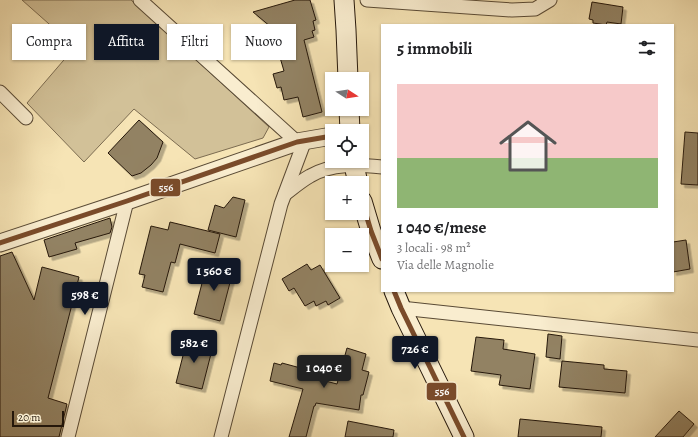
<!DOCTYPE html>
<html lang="it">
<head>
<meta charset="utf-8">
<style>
  body { margin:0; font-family:Alegreya,serif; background:#f2f2f2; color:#202124; height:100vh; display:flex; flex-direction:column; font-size:15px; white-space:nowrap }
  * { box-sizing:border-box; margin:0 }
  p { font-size:13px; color:#757577 }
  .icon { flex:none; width:22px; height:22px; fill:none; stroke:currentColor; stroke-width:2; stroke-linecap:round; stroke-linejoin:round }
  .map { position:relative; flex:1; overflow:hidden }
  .side { position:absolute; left:381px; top:24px; width:293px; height:268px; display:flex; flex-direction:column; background:#fff; border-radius:0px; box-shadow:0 1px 3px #0004 }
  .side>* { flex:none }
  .guide { position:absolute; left:12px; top:24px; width:309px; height:36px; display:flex; gap:8px }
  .needle { width:26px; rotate:102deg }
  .buttons { position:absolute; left:325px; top:72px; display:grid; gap:8px }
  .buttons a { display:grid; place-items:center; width:44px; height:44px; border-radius:0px; background:#fff; box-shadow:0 1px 3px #0004; font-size:20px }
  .scale { position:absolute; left:12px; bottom:10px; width:52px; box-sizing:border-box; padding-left:4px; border:2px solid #25170a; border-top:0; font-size:11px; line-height:14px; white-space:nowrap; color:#25170a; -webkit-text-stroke:3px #f9edcf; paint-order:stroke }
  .price { position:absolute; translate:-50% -34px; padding:0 9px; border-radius:4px; background:#111827; color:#fff; font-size:13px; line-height:26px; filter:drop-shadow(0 1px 2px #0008) }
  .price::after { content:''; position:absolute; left:50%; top:24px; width:12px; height:9px; margin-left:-6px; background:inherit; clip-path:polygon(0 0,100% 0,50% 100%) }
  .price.active { background:#222; color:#fff }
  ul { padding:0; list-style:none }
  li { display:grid; align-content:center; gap:8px; height:212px; padding:0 16px }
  li span { display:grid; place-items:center; height:124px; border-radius:0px; color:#555 }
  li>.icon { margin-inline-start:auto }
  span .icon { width:72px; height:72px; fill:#fffc; stroke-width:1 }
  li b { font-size:17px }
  h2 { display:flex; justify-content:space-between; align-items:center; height:48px; padding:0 16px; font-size:17px }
  .pill { padding:0 14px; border-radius:0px; background:#fff; box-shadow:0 1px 3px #0004; font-size:14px; line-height:36px }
  .pill.active { background:#111827; color:#fff }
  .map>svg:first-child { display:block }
  .green { fill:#d2c198; stroke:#7c6c51 }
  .building { fill:#928263; stroke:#25170a; filter:url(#shadow) }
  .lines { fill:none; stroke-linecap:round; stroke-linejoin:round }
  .minor-casing { stroke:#594a35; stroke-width:15 }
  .tertiary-casing { stroke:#594a35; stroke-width:19 }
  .secondary-casing { stroke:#25170a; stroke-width:21 }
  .minor { stroke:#f9edcf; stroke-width:13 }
  .tertiary { stroke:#f9edcf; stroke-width:17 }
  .secondary { stroke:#f9edcf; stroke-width:19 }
  .bus-1-casing { stroke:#f9edcf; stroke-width:8 }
  .bus-1 { stroke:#7a4b2a; stroke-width:5 }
  .line-badge { stroke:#f9edcf; stroke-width:1.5 }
  .badge-label { font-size:11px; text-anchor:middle; font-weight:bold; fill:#fff }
</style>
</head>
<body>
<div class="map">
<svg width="698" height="437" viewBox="0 0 698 437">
  <defs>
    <filter id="shadow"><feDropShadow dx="3.5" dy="3.5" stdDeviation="0" flood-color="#0004"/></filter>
  </defs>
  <rect width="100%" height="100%" fill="#f6e4b5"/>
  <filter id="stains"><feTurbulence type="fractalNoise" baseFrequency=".005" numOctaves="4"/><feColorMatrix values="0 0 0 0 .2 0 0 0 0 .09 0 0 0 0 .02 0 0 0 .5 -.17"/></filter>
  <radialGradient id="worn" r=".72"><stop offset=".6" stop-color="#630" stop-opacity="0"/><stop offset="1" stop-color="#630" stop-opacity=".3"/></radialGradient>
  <polygon class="green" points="22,0 131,0 269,127 263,138 195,159 134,109 84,162 27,103 75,47"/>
  <g class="building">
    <polygon points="295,0 310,0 316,20 313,21 315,30 312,31 314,37 304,40 322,112 303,117 298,97 284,100 281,87 277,88 273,74 284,71 271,27 253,12"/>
    <polygon points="592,2 623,7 621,24 607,22 606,25 593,23 593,20 589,19"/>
    <polygon points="139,120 163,142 157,158 151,165 141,173 132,176 108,153"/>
    <polygon points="685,132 698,133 698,185 681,184"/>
    <polygon points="233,197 245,200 236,237 208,230 215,205 224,208"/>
    <polygon points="110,218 112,227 110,233 75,243 77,249 49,257 44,240"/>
    <polygon points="170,222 220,234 215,253 180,244 175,263 171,262 163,292 142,287 145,275 139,274 151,226 168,230"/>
    <polygon points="686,240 690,269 673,272 673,242"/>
    <polygon points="12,252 34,300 42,267 79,277 48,398 67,404 59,437 0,437 0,256"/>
    <polygon points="207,264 233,271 220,321 194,314"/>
    <polygon points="307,264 311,270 320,265 340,298 328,305 326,301 316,306 314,301 305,306 294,288 289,291 282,279"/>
    <polygon points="548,334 562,336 560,359 546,357"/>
    <polygon points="476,337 504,340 503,349 535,354 530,389 499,385 501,375 471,371"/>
    <polygon points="187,340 213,346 202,389 176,383"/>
    <polygon points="347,348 366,354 362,370 369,372 363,395 361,395 359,410 316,403 315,406 314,406 306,437 289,437 303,389 270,381 274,363 281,365 282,363 308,370 306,376 337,384"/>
    <polygon points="562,361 604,365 604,369 627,371 625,393 559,387"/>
    <polygon points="679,411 694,424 683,437 655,437"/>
    <polygon points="520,419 602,427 601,437 518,437"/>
    <polygon points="348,421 394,430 393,437 345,437"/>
  </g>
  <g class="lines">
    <g class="minor-casing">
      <g id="minor">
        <polyline points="140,0 297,142"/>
        <polyline points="367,0 512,10 535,9 550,0"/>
        <polyline points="0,92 26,118"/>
        <path d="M 285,194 C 293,188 301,181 310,176 C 332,163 358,165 382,167"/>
        <polyline points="401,308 698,340"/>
        <polyline points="68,437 127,201"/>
        <polyline points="221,437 281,204 305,140"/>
      </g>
    </g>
    <g class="tertiary-casing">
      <polyline id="tertiary" points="0,243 127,201 297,142 332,136"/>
    </g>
    <g class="secondary-casing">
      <g id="secondary">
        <polyline points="344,0 346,30 348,79"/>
        <polyline points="349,109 350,131"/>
        <polyline points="353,161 358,183"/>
        <polyline points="362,201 371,231 382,259"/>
        <polyline points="394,291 401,308 464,437"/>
      </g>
    </g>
    <use href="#minor" class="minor"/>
    <use href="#tertiary" class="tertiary"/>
    <use href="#secondary" class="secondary"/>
    <g class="bus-1-casing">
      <g id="bus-1">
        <polyline points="362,201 371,231 382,259"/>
        <polyline points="0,243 127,201 297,142 332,136"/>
        <polyline points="394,291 401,308 464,437"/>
      </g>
    </g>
    <use href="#bus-1" class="bus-1"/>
  </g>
  <g class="line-badge">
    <rect x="150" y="178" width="31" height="19" rx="4" fill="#7a4b2a"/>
    <rect x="426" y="382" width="31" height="19" rx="4" fill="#7a4b2a"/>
  </g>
  <g class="badge-label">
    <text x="166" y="191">556</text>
    <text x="442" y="395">556</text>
  </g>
  <rect width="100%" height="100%" filter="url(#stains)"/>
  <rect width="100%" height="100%" fill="url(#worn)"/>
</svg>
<div class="buttons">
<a><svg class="needle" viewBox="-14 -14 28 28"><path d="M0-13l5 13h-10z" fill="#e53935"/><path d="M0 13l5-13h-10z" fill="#757577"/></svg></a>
<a><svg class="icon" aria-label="locate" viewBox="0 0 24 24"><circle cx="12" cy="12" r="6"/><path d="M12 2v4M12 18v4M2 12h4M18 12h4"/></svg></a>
<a>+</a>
<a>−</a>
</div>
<div class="scale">20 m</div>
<b class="price" style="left:214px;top:292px">1 560 €</b>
<b class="price" style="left:85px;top:316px">598 €</b>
<b class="price" style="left:194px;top:364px">582 €</b>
<b class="price" style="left:415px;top:370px">726 €</b>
<b class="price active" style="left:324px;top:389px">1 040 €</b>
<div class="guide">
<a class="pill">Compra</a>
<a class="pill active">Affitta</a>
<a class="pill">Filtri</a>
<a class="pill">Nuovo</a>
</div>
<section class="side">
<h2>5 immobili<svg class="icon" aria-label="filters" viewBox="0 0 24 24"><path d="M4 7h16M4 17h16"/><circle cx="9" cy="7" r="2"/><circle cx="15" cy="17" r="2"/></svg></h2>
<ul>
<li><span style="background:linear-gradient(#f6c9c9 60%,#8fb573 0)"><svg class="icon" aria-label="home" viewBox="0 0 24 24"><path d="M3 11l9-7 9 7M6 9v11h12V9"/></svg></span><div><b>1 040 €/mese</b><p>3 locali · 98 m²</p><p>Via delle Magnolie</p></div></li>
</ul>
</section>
</div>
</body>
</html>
